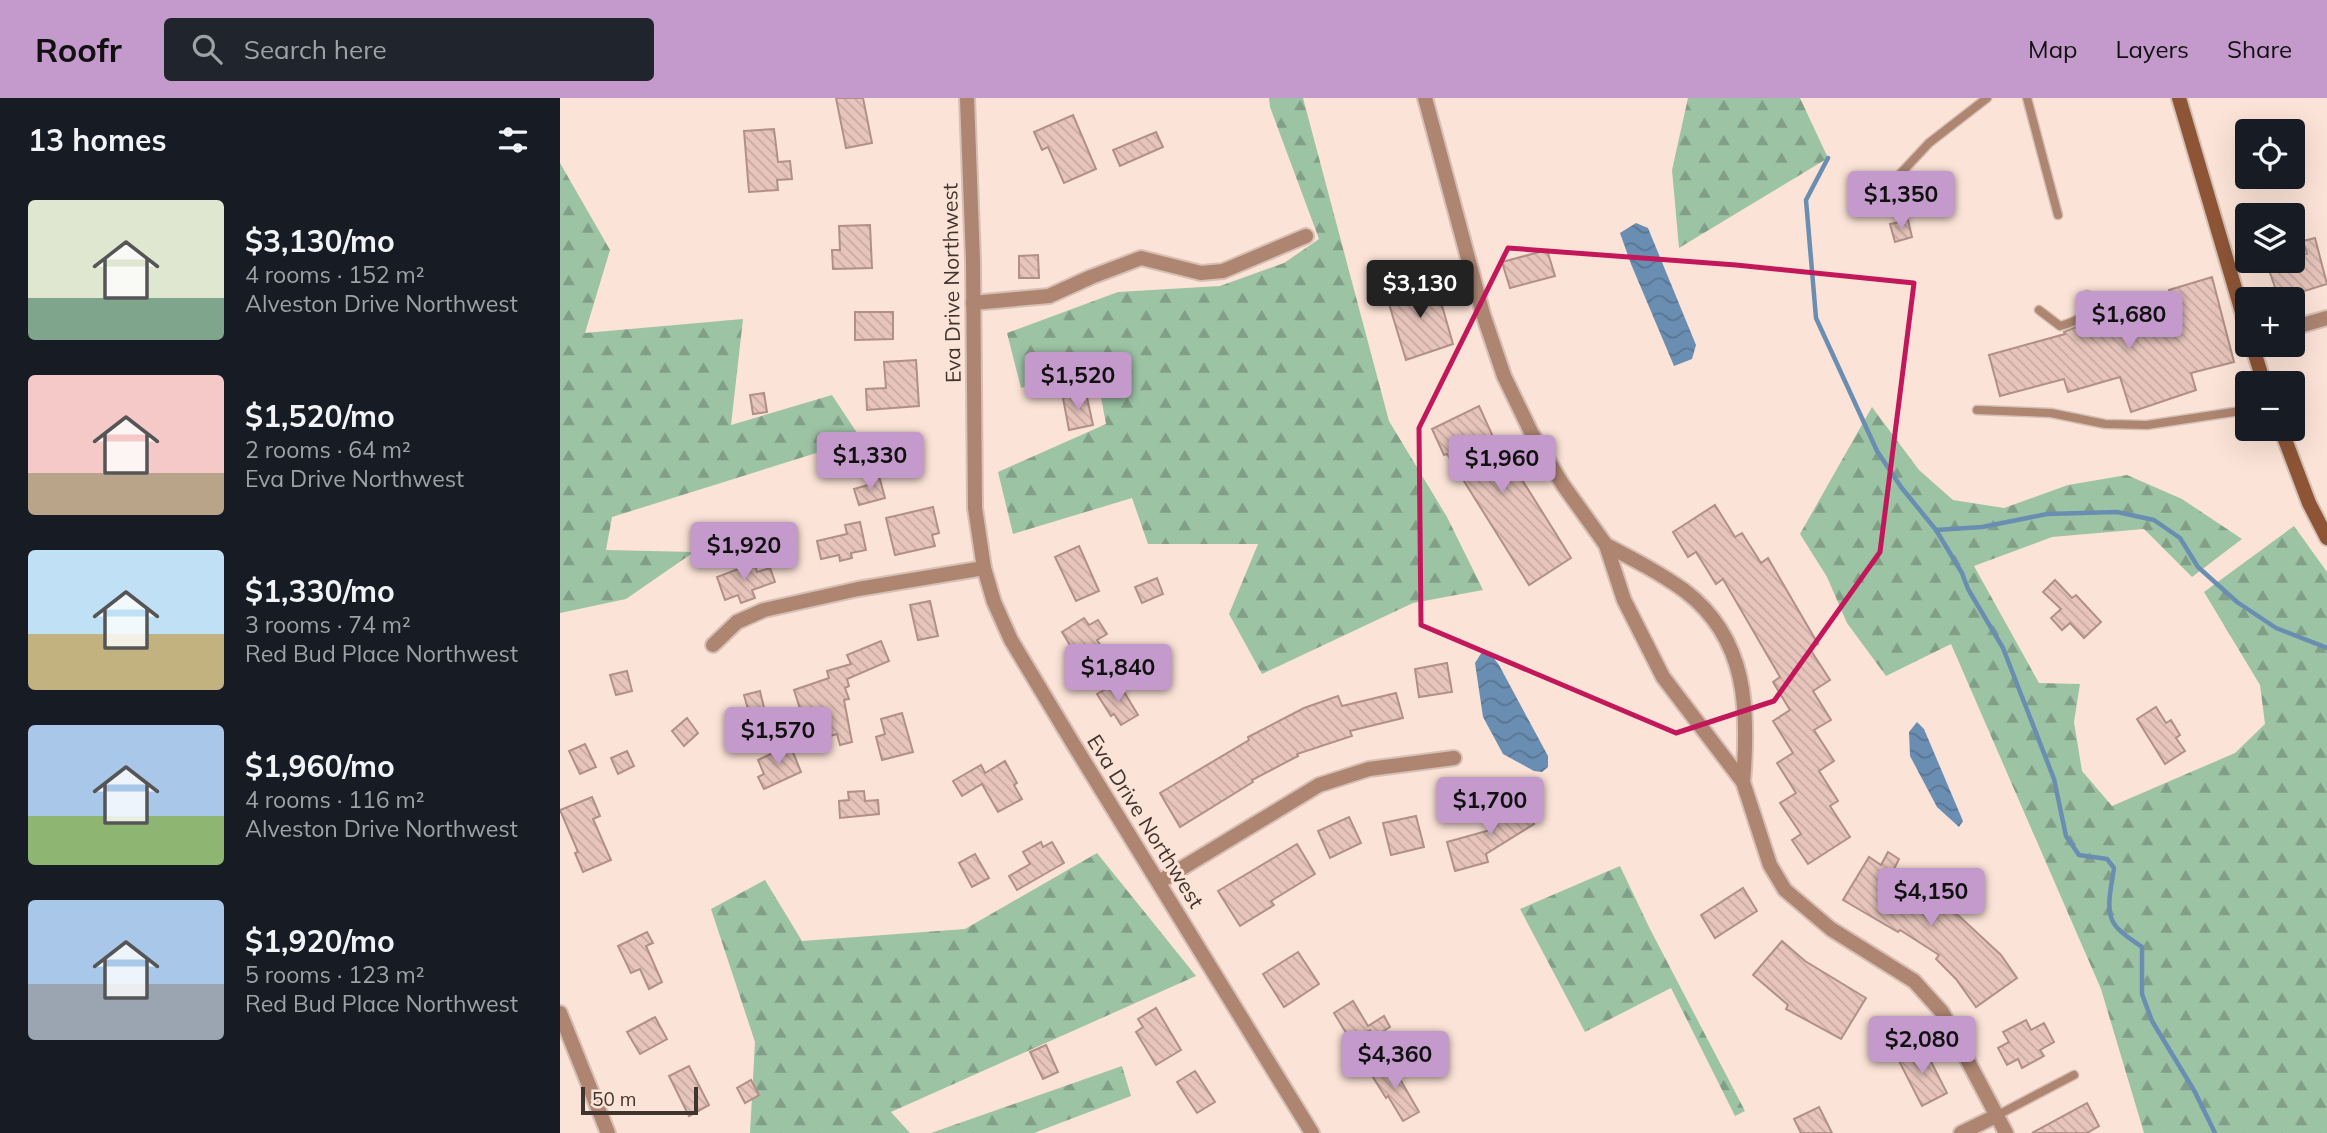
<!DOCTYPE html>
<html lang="en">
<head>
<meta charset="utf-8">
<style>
  body { margin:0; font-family:Mulish,sans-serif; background:#20242c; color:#f1f3f6; height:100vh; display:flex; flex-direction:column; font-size:26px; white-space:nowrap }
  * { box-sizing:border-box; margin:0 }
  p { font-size:23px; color:#9ea1a6 }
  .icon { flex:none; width:38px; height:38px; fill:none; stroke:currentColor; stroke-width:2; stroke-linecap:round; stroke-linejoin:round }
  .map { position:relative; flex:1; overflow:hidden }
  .sheet { display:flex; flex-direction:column; background:#171b24; width:560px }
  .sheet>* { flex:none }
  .fabs { position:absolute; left:1675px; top:21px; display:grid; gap:14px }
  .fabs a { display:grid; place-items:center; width:70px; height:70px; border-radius:7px; background:#171b24; box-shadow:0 7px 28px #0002; font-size:35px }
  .scale { position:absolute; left:21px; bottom:18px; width:117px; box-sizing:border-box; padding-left:7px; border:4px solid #40342e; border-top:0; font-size:19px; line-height:24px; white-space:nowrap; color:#40342e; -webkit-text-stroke:5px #fce3d7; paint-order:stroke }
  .price { position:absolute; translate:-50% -60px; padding:0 16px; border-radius:7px; background:#c49acc; color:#111; font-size:23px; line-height:46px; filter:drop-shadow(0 2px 4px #0008) }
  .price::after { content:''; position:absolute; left:50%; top:42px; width:21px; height:16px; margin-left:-10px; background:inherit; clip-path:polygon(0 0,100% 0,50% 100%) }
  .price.selected { background:#222; color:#fff }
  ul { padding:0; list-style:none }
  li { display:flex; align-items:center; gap:21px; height:175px; padding:0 28px }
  li span { display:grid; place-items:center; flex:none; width:196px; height:140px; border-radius:7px; color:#555 }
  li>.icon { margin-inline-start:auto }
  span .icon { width:84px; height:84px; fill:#fffc; stroke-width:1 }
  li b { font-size:30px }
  h2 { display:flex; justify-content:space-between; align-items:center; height:84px; padding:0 28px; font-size:30px }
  header { display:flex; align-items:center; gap:42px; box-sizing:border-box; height:98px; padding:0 35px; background:#c49acc; color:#111 }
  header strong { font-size:33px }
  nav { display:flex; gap:38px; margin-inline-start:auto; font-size:24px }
  .search { width:490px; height:63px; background:#20242c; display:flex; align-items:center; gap:18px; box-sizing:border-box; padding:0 24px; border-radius:7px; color:#9ea1a6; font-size:26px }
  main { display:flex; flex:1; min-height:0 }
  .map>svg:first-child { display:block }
  .forest { fill:url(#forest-firs) }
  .water { fill:url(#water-waves) }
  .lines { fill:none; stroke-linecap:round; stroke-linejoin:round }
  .stream { stroke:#6a8eb2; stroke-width:4.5 }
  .building { fill:url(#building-back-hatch); stroke:#b09087; stroke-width:2 }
  .lane-casing { stroke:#d6c0b5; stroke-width:11 }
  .street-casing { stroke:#d6c0b5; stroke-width:18 }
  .secondary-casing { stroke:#d6c0b5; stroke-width:18 }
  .lane { stroke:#ad8571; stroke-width:8 }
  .street { stroke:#ad8571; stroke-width:14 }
  .secondary { stroke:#8d5536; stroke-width:14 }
  .marked { fill:none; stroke:#c2185b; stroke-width:5; stroke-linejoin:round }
  .labels { text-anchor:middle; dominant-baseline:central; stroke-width:6; stroke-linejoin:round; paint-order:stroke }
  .street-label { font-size:21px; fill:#40342e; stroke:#fce3d7 }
</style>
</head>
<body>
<header>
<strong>Roofr</strong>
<div class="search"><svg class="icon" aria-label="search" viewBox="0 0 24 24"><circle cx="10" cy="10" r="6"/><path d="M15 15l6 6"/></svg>Search here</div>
<nav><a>Map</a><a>Layers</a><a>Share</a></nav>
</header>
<main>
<section class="sheet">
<h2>13 homes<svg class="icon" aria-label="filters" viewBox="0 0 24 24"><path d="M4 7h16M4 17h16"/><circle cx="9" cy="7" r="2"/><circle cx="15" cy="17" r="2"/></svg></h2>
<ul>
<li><span style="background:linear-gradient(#dfe7d0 70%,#7fa58c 0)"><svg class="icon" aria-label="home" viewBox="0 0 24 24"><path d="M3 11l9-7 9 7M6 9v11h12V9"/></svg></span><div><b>$3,130/mo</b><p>4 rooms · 152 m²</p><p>Alveston Drive Northwest</p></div></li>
<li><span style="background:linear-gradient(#f6c9c9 70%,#b9a48a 0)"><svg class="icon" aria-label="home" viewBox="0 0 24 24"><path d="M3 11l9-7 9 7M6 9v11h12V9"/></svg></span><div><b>$1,520/mo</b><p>2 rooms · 64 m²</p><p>Eva Drive Northwest</p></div></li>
<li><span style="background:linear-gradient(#bfe0f5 60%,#c2b280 0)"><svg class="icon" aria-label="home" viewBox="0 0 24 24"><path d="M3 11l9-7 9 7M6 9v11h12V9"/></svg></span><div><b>$1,330/mo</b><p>3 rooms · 74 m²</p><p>Red Bud Place Northwest</p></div></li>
<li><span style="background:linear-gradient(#a9c7e8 65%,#8fb573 0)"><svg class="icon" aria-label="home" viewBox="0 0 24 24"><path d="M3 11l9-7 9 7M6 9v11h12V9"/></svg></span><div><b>$1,960/mo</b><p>4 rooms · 116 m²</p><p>Alveston Drive Northwest</p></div></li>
<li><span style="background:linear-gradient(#a9c7e8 60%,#9aa5b1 0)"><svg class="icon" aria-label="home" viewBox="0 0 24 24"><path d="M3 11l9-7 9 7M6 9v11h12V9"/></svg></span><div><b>$1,920/mo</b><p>5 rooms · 123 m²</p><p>Red Bud Place Northwest</p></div></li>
</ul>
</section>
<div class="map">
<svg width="1767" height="1035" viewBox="0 0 1767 1035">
  <defs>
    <pattern id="forest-firs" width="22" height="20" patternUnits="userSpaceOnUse" patternTransform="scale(1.75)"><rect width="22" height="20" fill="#9dc3a5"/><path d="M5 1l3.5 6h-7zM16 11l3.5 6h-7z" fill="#819f87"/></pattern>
    <pattern id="water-waves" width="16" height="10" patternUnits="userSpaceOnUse" patternTransform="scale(1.75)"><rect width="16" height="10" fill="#6a8eb2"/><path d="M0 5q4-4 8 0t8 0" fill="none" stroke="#597591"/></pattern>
    <pattern id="building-back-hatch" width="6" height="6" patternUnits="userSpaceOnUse" patternTransform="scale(1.75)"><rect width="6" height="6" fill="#e7c5bc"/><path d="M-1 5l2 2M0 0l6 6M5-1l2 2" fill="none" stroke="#c7aaa2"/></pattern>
  </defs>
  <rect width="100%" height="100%" fill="#fce3d7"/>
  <g class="forest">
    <polygon points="709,0 743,0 829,323 887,419 923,492 853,505 702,576 669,516 698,446 588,446 572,400 453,436 438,374 546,326 535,267 461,290 447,235 558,194 660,188 724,165 759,141 710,9"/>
    <polygon points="1128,0 1240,0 1268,60 1119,150 1112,72"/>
    <polygon points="0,65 50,152 25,235 183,221 171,327 272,297 301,341 52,419 46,452 134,454 66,501 0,515"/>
    <polygon points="1312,309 1359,372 1393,402 1444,410 1508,387 1567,377 1622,401 1682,441 1632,479 1584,431 1492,439 1414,468 1479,585 1520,586 1514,624 1522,673 1552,708 1675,655 1705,626 1700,587 1644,494 1734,428 1767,474 1767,1035 1584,1035 1541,891 1391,546 1326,578 1287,525 1267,479 1240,436"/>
    <polygon points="537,755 636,878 331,1014 350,1035 190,1035 195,944 151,811 205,782 242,843 405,831"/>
    <polygon points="1060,768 1090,831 1185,1013 1175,1018 1111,890 1025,934 960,811"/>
    <polygon points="562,968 571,998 474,1035 371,1035"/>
  </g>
  <g class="water">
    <polygon points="1076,125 1088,130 1136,247 1132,261 1114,268 1071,166 1060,135"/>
    <polygon points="922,554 929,554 939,567 988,658 988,669 982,674 974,673 943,656 923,619 915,565"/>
    <polygon points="1357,624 1364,631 1403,723 1399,729 1377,709 1350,658 1349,634"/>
  </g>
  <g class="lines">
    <g class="stream">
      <path d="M 1268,60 L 1246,102 L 1256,220 L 1317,353 L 1341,389 L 1376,432 L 1402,475 L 1408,491 L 1443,550 L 1494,681 L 1506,738 L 1519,757 L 1547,761 L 1554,770 C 1552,786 1544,813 1555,827 C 1561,836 1574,843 1582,849 L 1582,896 L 1592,923 L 1635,994 L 1655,1035"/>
      <polyline points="1376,432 1422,429 1487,416 1557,414 1594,422 1620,440 1638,469 1677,504 1716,530 1767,550"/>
    </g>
  </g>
  <g class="building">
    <polygon points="276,0 303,0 312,45 286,50"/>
    <polygon points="513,17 536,71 504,85 488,49 482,52 474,34"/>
    <polygon points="214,31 218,64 230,63 232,81 217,82 218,92 189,94 184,33"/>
    <polygon points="596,34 603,49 560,68 553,52"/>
    <polygon points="1348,122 1352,139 1335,144 1330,126"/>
    <polygon points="310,127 312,170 273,171 272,152 280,152 279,128"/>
    <polygon points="1755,140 1767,186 1719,201 1708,169 1715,166 1713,163 1743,163 1741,157 1747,156 1743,143"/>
    <polygon points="987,152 995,178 950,190 942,164"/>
    <polygon points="478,157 479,180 459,180 459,158"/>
    <polygon points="1652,179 1674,264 1631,275 1636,292 1571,314 1560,279 1508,294 1504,281 1440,298 1429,257 1505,236 1504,234 1516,229 1517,232 1539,227 1539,228 1612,207 1609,192"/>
    <polygon points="875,183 893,246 846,262 826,196"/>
    <polygon points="295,214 333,214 333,241 295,242"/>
    <polygon points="356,262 359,308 307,312 306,291 326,290 324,264"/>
    <polygon points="204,295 207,314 193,316 190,297"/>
    <polygon points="526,295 533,327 509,332 503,300"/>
    <polygon points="919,308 934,341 936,340 1011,460 969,487 887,356 884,357 872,331"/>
    <polygon points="334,343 360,344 358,377 333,376"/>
    <polygon points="319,378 325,400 299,407 294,391 308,387 307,382"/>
    <polygon points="1155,407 1175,439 1182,435 1201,465 1208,460 1258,546 1250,551 1270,582 1253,593 1271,622 1254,632 1274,663 1259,673 1278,703 1270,708 1290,739 1248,766 1232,742 1241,736 1220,705 1236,695 1217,665 1233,655 1213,623 1230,612 1213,584 1220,579 1163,481 1156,486 1136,454 1128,459 1113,434"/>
    <polygon points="373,409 379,435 372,437 375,448 335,457 326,420"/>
    <polygon points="300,424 306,452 291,455 292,460 280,463 279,457 261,461 257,443 287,436 285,427"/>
    <polygon points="519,448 539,493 516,503 495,459"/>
    <polygon points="194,465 197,474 210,470 215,484 192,492 195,500 181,505 178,497 165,502 157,479"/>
    <polygon points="597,480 603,496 582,505 575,489"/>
    <polygon points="1495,482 1512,500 1516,497 1541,524 1524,540 1510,525 1502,532 1491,520 1501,511 1483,494"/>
    <polygon points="370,503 378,538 358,542 350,507"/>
    <polygon points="524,520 529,527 538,522 547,536 537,542 545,554 523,568 502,534"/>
    <polygon points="321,543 329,563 287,581 289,588 285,590 289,601 284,602 292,644 280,647 277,636 270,638 263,610 242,617 234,592 269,580 267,573 291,566 287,557"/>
    <polygon points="887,565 892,594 859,599 855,571"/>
    <polygon points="67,573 72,593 56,597 50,577"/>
    <polygon points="558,584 578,617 561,627 554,616 551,618 537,596"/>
    <polygon points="200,593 206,618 191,622 184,597"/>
    <polygon points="836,595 843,620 790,633 792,638 737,656 738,658 692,682 693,684 620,729 600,695 689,642 688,639 744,610 778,598 782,608"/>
    <polygon points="1596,609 1606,625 1611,622 1620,637 1616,640 1625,653 1605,666 1577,621"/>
    <polygon points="342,615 353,654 322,662 316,639 325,636 321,621"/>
    <polygon points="127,620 138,635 124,648 112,633"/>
    <polygon points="25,646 36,669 20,676 9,653"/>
    <polygon points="230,647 241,674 204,691 198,679 204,676 198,662"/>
    <polygon points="67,653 74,668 58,676 51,660"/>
    <polygon points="445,663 457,685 454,687 462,701 438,714 422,686 402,698 393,683 421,667 425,675"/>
    <polygon points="304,693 305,703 318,702 319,716 280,720 279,703 289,702 288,694"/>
    <polygon points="32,699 40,718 33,721 51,762 23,774 15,755 18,754 0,712"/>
    <polygon points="958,701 974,726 926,756 928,764 895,773 887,744 934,731 927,720"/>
    <polygon points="856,718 864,749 831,757 823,725"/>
    <polygon points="789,719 801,745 770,760 758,733"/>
    <polygon points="481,744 483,749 492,744 504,765 457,792 449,778 470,766 463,754"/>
    <polygon points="737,746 755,776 711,803 714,807 680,828 658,793"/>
    <polygon points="1328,754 1339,761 1333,773 1399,818 1441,857 1457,880 1416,909 1396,881 1376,861 1379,857 1340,832 1338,834 1283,802 1309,759 1321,767"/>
    <polygon points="415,756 429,780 412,789 399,765"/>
    <polygon points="1183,790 1197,813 1155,840 1141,817"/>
    <polygon points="87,834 93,845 86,848 102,884 89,891 80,871 71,875 58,848"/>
    <polygon points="1222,843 1245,863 1306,900 1281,941 1226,911 1228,907 1193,877"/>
    <polygon points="738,854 759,886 724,909 703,876"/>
    <polygon points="793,903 808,928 824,918 830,929 814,939 810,932 791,943 774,915"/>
    <polygon points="596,910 621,952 596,967 576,934 583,929 578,921"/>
    <polygon points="95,919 107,941 80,956 67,934"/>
    <polygon points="1466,922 1471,932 1484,925 1494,944 1480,952 1484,958 1462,970 1458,961 1447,967 1438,950 1449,944 1443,934"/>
    <polygon points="486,947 498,974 483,981 470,954"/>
    <polygon points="1363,948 1387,995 1362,1008 1338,961"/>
    <polygon points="830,964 859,1014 843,1023 828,998 826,1000 811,976"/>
    <polygon points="129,968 149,1007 129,1018 109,978"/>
    <polygon points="635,973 655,1004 637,1015 617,984"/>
    <polygon points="191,982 199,997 185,1005 177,990"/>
    <polygon points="1527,1005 1539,1028 1527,1035 1472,1035"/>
    <polygon points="1259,1009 1272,1035 1241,1035 1234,1021"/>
  </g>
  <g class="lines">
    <g class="lane-casing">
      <g id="lane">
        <polyline points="1467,0 1498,117"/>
        <polyline points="1336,86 1341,75 1369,45 1427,0"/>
        <path d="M 1479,212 L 1500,228 C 1518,223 1530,218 1527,197"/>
        <polyline points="1417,312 1491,315 1545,326 1587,327 1687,312"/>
        <polyline points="1436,1018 1514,977"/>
      </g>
    </g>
    <g class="street-casing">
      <g id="street">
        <polyline points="407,0 413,163 415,410 424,470 434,504 451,542 514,647 752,1035"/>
        <polyline points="865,0 923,216 944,278 971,334 1003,387 1046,447 1064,502 1103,579 1183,684 1210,767 1225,792 1271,831 1354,883 1382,914 1446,1035"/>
        <polyline points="413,205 489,198 531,179 581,160 641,175 663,173 746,138"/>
        <polyline points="1732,230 1767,220"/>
        <path d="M 1046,447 C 1073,461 1100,475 1125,493 C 1188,541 1189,613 1183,684"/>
        <polyline points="153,547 177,524 204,512 298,491 424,470"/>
        <polyline points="599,784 759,687 809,671 894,660"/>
        <polyline points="0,915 48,1035"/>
        <polyline points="1401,1035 1436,1018"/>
      </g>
    </g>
    <g class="secondary-casing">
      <g id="secondary">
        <polyline points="1619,0 1687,231"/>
        <polyline points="1692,247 1704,285"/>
        <polyline points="1721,331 1749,405 1767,440"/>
      </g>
    </g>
    <use href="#lane" class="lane"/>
    <use href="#street" class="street"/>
    <use href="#secondary" class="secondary"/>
  </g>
  <path class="marked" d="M 948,150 L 1176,167 L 1354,185 L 1320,454 L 1214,603 L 1116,635 L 861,527 L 859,330 Z"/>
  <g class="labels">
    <g class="street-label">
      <text transform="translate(391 185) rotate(-91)">Eva Drive Northwest</text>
      <text transform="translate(586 723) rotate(58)">Eva Drive Northwest</text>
    </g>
  </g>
</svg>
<div class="fabs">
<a><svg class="icon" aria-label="locate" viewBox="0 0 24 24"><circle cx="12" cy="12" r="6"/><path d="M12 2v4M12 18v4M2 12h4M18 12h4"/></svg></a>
<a><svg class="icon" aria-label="layers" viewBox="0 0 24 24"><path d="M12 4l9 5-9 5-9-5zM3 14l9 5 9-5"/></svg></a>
<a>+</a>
<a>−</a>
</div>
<div class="scale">50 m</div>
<b class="price" style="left:1341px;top:133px">$1,350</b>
<b class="price selected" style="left:860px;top:222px">$3,130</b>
<b class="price" style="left:1569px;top:253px">$1,680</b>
<b class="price" style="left:518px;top:314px">$1,520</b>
<b class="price" style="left:310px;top:394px">$1,330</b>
<b class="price" style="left:942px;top:397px">$1,960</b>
<b class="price" style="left:184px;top:484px">$1,920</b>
<b class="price" style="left:558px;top:606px">$1,840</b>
<b class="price" style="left:218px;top:669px">$1,570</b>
<b class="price" style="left:930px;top:739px">$1,700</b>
<b class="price" style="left:1371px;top:830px">$4,150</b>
<b class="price" style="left:1362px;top:978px">$2,080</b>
<b class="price" style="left:835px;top:993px">$4,360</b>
</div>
</main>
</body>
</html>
